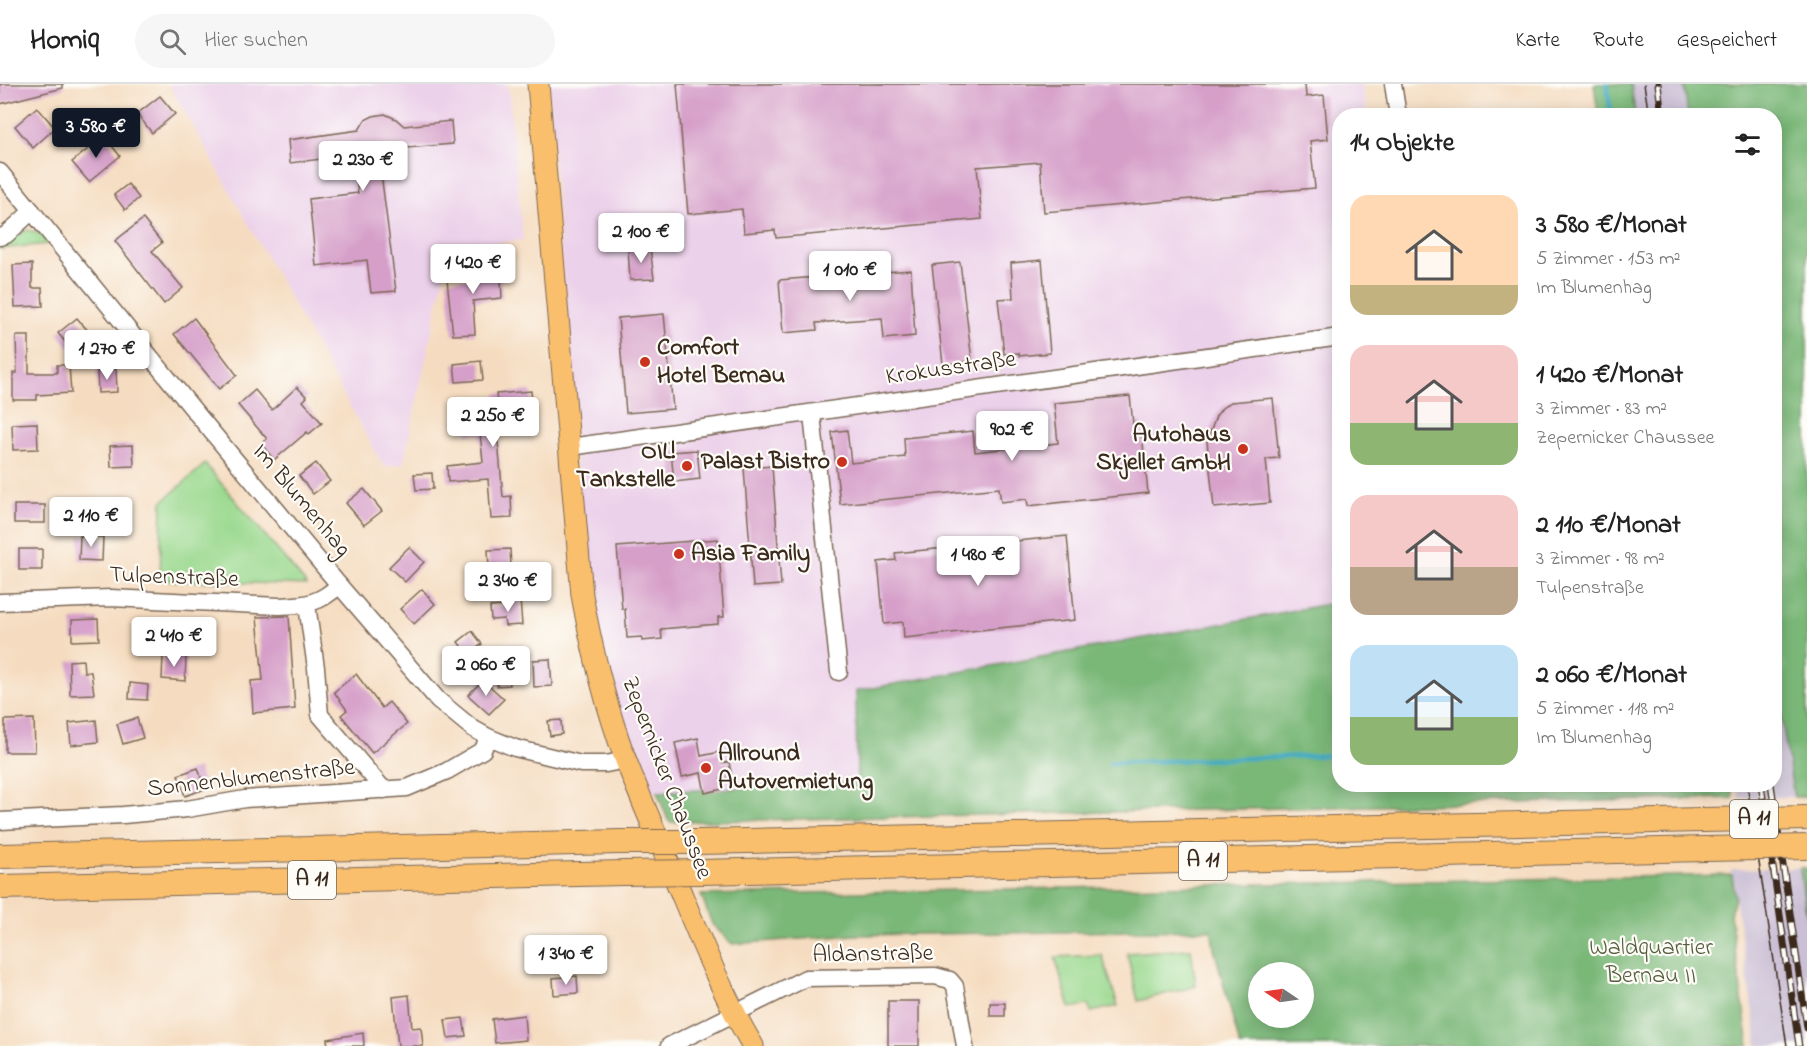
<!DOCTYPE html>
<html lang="de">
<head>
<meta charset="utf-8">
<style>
  body { margin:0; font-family:"Indie Flower",sans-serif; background:#f6f6f6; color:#222; height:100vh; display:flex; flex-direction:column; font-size:22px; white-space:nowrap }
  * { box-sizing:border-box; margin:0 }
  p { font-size:20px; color:#767676 }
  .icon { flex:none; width:33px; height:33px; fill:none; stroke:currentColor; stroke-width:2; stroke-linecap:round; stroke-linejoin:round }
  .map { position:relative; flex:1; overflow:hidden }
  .details { position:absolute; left:1332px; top:24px; width:450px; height:684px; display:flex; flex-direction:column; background:#fff; border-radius:24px; box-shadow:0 3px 15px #0003 }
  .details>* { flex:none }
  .needle { width:39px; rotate:283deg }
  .controls { position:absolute; left:1248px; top:878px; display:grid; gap:12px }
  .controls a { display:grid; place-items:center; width:66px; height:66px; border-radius:50%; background:#fff; box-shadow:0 3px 15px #0003; font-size:30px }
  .price { position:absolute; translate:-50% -51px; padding:0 14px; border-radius:6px; background:#fff; color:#222; font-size:20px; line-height:39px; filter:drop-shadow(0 2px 3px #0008) }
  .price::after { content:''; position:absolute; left:50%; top:36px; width:18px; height:14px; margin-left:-9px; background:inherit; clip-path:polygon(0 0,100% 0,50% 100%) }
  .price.selected { background:#111827; color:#fff }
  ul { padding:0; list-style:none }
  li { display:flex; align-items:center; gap:18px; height:150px; padding:0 18px }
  li span { display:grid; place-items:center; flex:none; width:168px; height:120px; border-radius:18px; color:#555 }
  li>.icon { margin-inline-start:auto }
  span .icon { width:72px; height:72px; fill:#fffc; stroke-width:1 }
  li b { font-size:26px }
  h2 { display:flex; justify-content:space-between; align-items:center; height:72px; padding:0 18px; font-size:26px }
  header { display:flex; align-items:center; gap:36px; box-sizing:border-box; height:84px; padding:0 30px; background:#fff; border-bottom:2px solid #e0e0e0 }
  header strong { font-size:28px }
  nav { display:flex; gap:33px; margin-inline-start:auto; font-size:21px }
  .search { width:420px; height:54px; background:#f6f6f6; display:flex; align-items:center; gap:15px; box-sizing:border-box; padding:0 21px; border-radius:33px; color:#767676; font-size:22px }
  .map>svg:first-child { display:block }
  .built { fill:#ecd1ea }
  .industrial { fill:#cbbfd5 }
  .green { fill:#99d88d; stroke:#6a8156; stroke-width:1.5 }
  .forest { fill:#7ab878; stroke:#5a714b; stroke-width:1.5; fill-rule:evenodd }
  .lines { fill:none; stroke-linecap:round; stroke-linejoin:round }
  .stream { stroke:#44abc4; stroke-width:4.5 }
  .building { fill:#d69fc9 }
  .minor-casing { stroke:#7c6857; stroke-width:19 }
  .major-casing { stroke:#7c6857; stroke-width:23 }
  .highway-casing { stroke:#7c6857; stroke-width:26 }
  .minor { stroke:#fff; stroke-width:16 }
  .major { stroke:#f9bf6d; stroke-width:21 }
  .highway { stroke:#f9bf6d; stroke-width:24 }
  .tram { stroke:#3b2a1e; stroke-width:1.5 }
  .rail-casing { stroke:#3b2a1e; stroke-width:7 }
  .rail { stroke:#fdfcf7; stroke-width:4.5; stroke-dasharray:14; stroke-linecap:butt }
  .highway-bridge-casing { stroke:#7c6857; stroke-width:26; stroke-linecap:butt }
  .highway-bridge { stroke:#f9bf6d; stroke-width:24 }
  .poi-dot { fill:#c8321e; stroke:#fdfcf7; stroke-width:2 }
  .labels { text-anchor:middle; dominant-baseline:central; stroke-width:4.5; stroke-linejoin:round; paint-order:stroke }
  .shield { fill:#fdfcf7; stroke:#75695f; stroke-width:1.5 }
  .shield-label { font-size:22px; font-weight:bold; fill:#3b2a1e }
  .poi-label { font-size:24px; font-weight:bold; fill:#3b2a1e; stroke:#fdfcf7; text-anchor:start }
  .street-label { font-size:24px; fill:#3b2a1e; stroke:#fdfcf7 }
  .park-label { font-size:24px; fill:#575e3f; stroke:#fdfcf7 }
</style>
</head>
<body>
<header>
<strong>Homiq</strong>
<div class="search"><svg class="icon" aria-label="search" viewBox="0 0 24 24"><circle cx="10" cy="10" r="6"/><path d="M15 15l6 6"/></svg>Hier suchen</div>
<nav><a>Karte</a><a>Route</a><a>Gespeichert</a></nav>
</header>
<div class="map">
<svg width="1807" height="962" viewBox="0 0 1807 962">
  <rect width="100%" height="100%" fill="#fdfcf7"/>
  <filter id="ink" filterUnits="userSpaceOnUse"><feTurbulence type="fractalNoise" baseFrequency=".0167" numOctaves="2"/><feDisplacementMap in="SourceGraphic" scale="12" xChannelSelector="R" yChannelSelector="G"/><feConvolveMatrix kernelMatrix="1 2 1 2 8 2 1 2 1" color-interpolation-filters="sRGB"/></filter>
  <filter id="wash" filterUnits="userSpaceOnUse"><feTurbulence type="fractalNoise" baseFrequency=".008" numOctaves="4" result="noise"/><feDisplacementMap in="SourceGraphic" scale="24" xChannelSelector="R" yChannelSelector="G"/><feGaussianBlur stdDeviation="1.35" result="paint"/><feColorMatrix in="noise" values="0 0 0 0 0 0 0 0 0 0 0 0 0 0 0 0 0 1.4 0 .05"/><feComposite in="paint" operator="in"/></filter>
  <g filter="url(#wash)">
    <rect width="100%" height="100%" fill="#f5dcc0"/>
    <g class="built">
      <polygon points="169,0 508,0 523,156 450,163 403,380 384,383 202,57"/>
      <polygon points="548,0 1362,0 1367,31 1340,32 1339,518 857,607 857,698 657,708 647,706 621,643 587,513"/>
    </g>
    <g class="industrial">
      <polygon points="1631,0 1684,0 1688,31 1635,31"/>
      <polygon points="1775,585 1794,713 1739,714 1737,701 1774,700"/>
      <polygon points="1800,784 1807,835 1807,962 1758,962 1731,786"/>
    </g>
    <g class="green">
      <polygon points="27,146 40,149 49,160 0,165 0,161"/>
      <polygon points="205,380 307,501 160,496 162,418"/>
      <polygon points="1191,865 1196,902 1138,917 1127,869"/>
      <polygon points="1102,871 1118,922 1091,928 1088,921 1070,924 1055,873"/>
    </g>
    <g class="forest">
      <polygon points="1594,0 1631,0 1635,31 1598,31"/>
      <polygon points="1684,0 1807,0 1807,713 1794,713 1774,585 1774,32 1688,31"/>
      <polygon points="1339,518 1340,700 1731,700 1733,714 671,738 668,736 657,708 857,698 856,607"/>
      <polygon points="1800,784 1807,784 1807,835"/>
      <path d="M 1732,791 L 1735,814 L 1730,830 L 1749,962 L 1240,962 L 1214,864 L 1211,846 L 856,851 L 732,860 L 712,840 L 701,811 ZM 1258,888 L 1304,888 L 1304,933 L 1258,933 Z"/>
    </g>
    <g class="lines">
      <g class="stream">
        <polyline points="1607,0 1611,32"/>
        <polyline points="1110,679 1340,671"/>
      </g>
    </g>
    <g id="blocks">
      <g class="building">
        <polygon points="0,0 63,0 63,4 0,20"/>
        <polygon points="677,0 1305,0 1306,13 1324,11 1328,55 1310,57 1315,104 1044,128 1040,78 977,83 982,135 776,154 775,146 744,149 742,125 688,130"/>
        <polygon points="160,12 175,30 152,49 137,30"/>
        <polygon points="37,23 55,44 33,64 15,42"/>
        <polygon points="385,30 396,35 404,42 451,37 453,60 406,64 401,74 392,79 380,81 396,207 371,209 367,176 316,182 309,115 358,109 353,71 290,79 288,56 359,46 365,36 373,32"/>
        <polygon points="104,52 120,72 89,98 72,78"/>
        <polygon points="128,100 139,114 125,126 114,111"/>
        <polygon points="143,135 162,159 152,167 183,204 164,220 115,157"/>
        <polygon points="650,163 654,195 630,196 628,165"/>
        <polygon points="1042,176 1050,269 1019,272 1019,269 1004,270 998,215 1013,214 1011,179"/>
        <polygon points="500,177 502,214 473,217 475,250 453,251 447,196 475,194 474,179"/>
        <polygon points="960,178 972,277 943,280 932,181"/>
        <polygon points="32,180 32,204 42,204 43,222 15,223 13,181"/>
        <polygon points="911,186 915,252 884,255 882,234 816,239 817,246 783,249 779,196"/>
        <polygon points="664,230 673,325 626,329 618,234"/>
        <polygon points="77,234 89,248 70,264 58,249"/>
        <polygon points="194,234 237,291 219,305 174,250"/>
        <polygon points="16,252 29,252 29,289 57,289 57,281 69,281 71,309 37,311 37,316 13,316 13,289 17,289"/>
        <polygon points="481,277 483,296 456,298 454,280"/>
        <polygon points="116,285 117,308 98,309 97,286"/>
        <polygon points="297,303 307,313 303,317 322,339 309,350 307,348 274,376 261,360 267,355 238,321 255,306 272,326"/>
        <polygon points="531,307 533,327 522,328 523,343 497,346 503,413 511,412 512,434 491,435 488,395 448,398 447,382 483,378 480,349 468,350 467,329 498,327 496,310"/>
        <polygon points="1130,312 1133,340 1141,339 1148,409 1028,422 1027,415 1001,418 999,404 840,420 832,348 847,346 851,379 905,373 904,354 973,347 975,368 1058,359 1054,319"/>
        <polygon points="1273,314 1279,374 1266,375 1270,419 1214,424 1207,357 1216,332 1222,324 1231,318"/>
        <polygon points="37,339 38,365 13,366 12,340"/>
        <polygon points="133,361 134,382 111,383 110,362"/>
        <polygon points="697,366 700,395 674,398 671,368"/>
        <polygon points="316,379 330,397 313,410 299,392"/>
        <polygon points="772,382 781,501 753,503 744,384"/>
        <polygon points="432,389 433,405 416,406 414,390"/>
        <polygon points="364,405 382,427 364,441 346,419"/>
        <rect x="14" y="421" width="31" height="18"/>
        <polygon points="80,452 103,453 102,477 79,476"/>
        <polygon points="1067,452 1075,536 904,554 903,538 884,540 878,478 896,476 895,469"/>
        <polygon points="718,455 724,533 718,533 718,540 661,545 662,555 642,557 642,553 627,554 625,525 622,525 617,463"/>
        <polygon points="409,463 424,478 405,498 389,483"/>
        <rect x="19" y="465" width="23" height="21"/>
        <polygon points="510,465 511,482 489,483 488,466"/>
        <polygon points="422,505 435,520 414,540 400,525"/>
        <polygon points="520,515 522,541 505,542 504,535 491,536 490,523 504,522 504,516"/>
        <polygon points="289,532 295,625 253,629 251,597 263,596 257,533"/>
        <polygon points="98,535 99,556 72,557 72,536"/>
        <polygon points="472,547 482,560 468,571 458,558"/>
        <polygon points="163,572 186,573 185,597 162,595"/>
        <polygon points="550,575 552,602 534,603 533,576"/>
        <polygon points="83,576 84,588 91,588 94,610 70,611 69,577"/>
        <polygon points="508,579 510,601 497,602 495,581"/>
        <polygon points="356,590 382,624 389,618 407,640 372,669 341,631 347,626 334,608"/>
        <polygon points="483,596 504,615 489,630 468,611"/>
        <polygon points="130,599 148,601 147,616 129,615"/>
        <polygon points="137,634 143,654 123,660 117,640"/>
        <polygon points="34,635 35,668 5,668 5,636"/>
        <polygon points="96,636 98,658 71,661 69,639"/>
        <polygon points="561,636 562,650 550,652 548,637"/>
        <polygon points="698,654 701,672 720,668 722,679 729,678 732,693 721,695 723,705 705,709 701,689 682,693 675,659"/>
        <polygon points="198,684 205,705 185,712 178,691"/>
        <polygon points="577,892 578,909 554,911 553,894"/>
        <polygon points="409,911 412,944 421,943 423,962 398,962 393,913"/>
        <rect x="888" y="917" width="31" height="45"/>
        <rect x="990" y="919" width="15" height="13"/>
        <polygon points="524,931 526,956 495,959 492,935"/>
        <polygon points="463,934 466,952 448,954 445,936"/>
        <polygon points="363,949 364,962 328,962 327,955"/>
      </g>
    </g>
  </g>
  <g filter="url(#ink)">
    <use href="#blocks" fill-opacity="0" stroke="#7c6857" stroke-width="1.5"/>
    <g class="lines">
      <g class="minor-casing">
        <g id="minor">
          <polyline points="1393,0 1398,32"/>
          <polyline points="0,88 197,330 339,501 438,616 472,644 488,653 515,664 581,680 606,680 626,676"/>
          <polyline points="0,153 6,151 32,127"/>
          <polyline points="812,330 839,588"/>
          <polyline points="570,363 1340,253"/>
          <path d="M 0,518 L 111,514 L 279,522 C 305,521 320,520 339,501"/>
          <polyline points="307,521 316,584 320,631 384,706"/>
          <polyline points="0,737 123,731 187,725 245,715 407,704 447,687 483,666 488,653"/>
          <polyline points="669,962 806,894 935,892 950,896 955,902 965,962"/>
        </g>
      </g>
      <g class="major-casing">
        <path id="major" d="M 538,0 L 582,511 C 592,567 606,622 625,674 C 641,716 659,756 676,797 C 699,852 722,910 753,962"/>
      </g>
      <g class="highway-casing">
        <g id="highway">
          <polyline points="698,758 1702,736"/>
          <polyline points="0,772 620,758"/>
          <polyline points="700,788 1705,765"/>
          <polyline points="0,803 624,789"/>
        </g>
      </g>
      <use href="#minor" class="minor"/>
      <use href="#major" class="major"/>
      <use href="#highway" class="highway"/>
      <g class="tram">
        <polyline points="1644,0 1649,32"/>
        <polyline points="1747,700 1787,962"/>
      </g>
      <g class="rail-casing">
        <g id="rail">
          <polyline points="1658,0 1662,32"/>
          <polyline points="1761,700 1799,962"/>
          <polyline points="1771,700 1807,944"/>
        </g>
      </g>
      <use href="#rail" class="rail"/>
      <g class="highway-bridge-casing">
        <g id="highway-bridge">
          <polyline points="1702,736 1807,734"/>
          <polyline points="620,758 698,758"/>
          <polyline points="1705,765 1807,763"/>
          <polyline points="624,789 700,788"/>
        </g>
      </g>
      <use href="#highway-bridge" class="highway-bridge"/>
    </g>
  </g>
  <g class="poi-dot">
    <circle cx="645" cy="278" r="6"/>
    <circle cx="1243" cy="365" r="6"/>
    <circle cx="842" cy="378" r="6"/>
    <circle cx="687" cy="382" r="6"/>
    <circle cx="679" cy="470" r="6"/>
    <circle cx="706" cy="684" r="6"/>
  </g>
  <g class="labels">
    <g class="shield">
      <rect x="1730" y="716" width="48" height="38" rx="4.5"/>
      <rect x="1179" y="758" width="48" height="38" rx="4.5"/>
      <rect x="288" y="777" width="48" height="38" rx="4.5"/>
    </g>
    <g class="shield-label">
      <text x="1754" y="735">A 11</text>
      <text x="1203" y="777">A 11</text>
      <text x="312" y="796">A 11</text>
    </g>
    <g class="poi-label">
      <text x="657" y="264">Comfort<tspan x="657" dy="28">Hotel Bernau</tspan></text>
      <text x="1231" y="351" text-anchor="end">Autohaus<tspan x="1231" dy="28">Skjellet GmbH</tspan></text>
      <text x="675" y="368" text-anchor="end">OIL!<tspan x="675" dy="28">Tankstelle</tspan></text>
      <text x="830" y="378" text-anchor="end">Palast Bistro</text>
      <text x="691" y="470">Asia Family</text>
      <text x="718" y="670">Allround<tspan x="718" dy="28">Autovermietung</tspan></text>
    </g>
    <g class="street-label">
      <text transform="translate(951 285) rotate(-8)">Krokusstraße</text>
      <text transform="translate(301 417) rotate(50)">Im Blumenhag</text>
      <text transform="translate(174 494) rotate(2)">Tulpenstraße</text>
      <text transform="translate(666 694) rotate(69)">Zepernicker Chaussee</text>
      <text transform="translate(251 695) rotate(-6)">Sonnenblumenstraße</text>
      <text transform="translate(873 871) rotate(-1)">Aldanstraße</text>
    </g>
    <g class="park-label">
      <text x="1651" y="864">Waldquartier<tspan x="1651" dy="28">Bernau II</tspan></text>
    </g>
  </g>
</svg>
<div class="controls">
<a><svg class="needle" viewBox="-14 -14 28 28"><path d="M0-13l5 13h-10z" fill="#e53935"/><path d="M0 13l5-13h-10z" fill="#767676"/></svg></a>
</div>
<b class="price selected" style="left:96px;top:75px">3 580 €</b>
<b class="price" style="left:363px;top:108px">2 230 €</b>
<b class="price" style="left:641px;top:180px">2 100 €</b>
<b class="price" style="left:473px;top:211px">1 420 €</b>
<b class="price" style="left:850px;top:218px">1 010 €</b>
<b class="price" style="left:107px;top:297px">1 270 €</b>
<b class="price" style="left:493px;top:364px">2 250 €</b>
<b class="price" style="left:1012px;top:378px">902 €</b>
<b class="price" style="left:91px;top:464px">2 110 €</b>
<b class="price" style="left:978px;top:503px">1 480 €</b>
<b class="price" style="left:508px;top:529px">2 340 €</b>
<b class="price" style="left:174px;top:584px">2 410 €</b>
<b class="price" style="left:486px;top:613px">2 060 €</b>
<b class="price" style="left:566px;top:902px">1 340 €</b>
<section class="details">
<h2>14 Objekte<svg class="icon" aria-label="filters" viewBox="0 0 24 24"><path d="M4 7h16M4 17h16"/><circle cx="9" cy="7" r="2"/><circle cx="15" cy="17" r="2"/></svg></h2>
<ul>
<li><span style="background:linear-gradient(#ffd9b3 75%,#c2b280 0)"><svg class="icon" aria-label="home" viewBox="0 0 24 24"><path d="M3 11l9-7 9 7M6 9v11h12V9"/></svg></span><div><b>3 580 €/Monat</b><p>5 Zimmer · 153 m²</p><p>Im Blumenhag</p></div></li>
<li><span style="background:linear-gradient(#f6c9c9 65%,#8fb573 0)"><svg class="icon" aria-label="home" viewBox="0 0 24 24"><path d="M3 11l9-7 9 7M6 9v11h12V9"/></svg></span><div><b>1 420 €/Monat</b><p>3 Zimmer · 83 m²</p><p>Zepernicker Chaussee</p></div></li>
<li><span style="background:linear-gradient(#f6c9c9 60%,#b9a48a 0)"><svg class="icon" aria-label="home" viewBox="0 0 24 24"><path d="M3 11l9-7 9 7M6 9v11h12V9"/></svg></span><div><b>2 110 €/Monat</b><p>3 Zimmer · 98 m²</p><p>Tulpenstraße</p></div></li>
<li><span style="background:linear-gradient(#bfe0f5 60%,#8fb573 0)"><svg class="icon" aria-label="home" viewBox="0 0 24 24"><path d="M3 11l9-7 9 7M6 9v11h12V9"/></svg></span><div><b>2 060 €/Monat</b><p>5 Zimmer · 118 m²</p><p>Im Blumenhag</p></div></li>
</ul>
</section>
</div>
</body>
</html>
